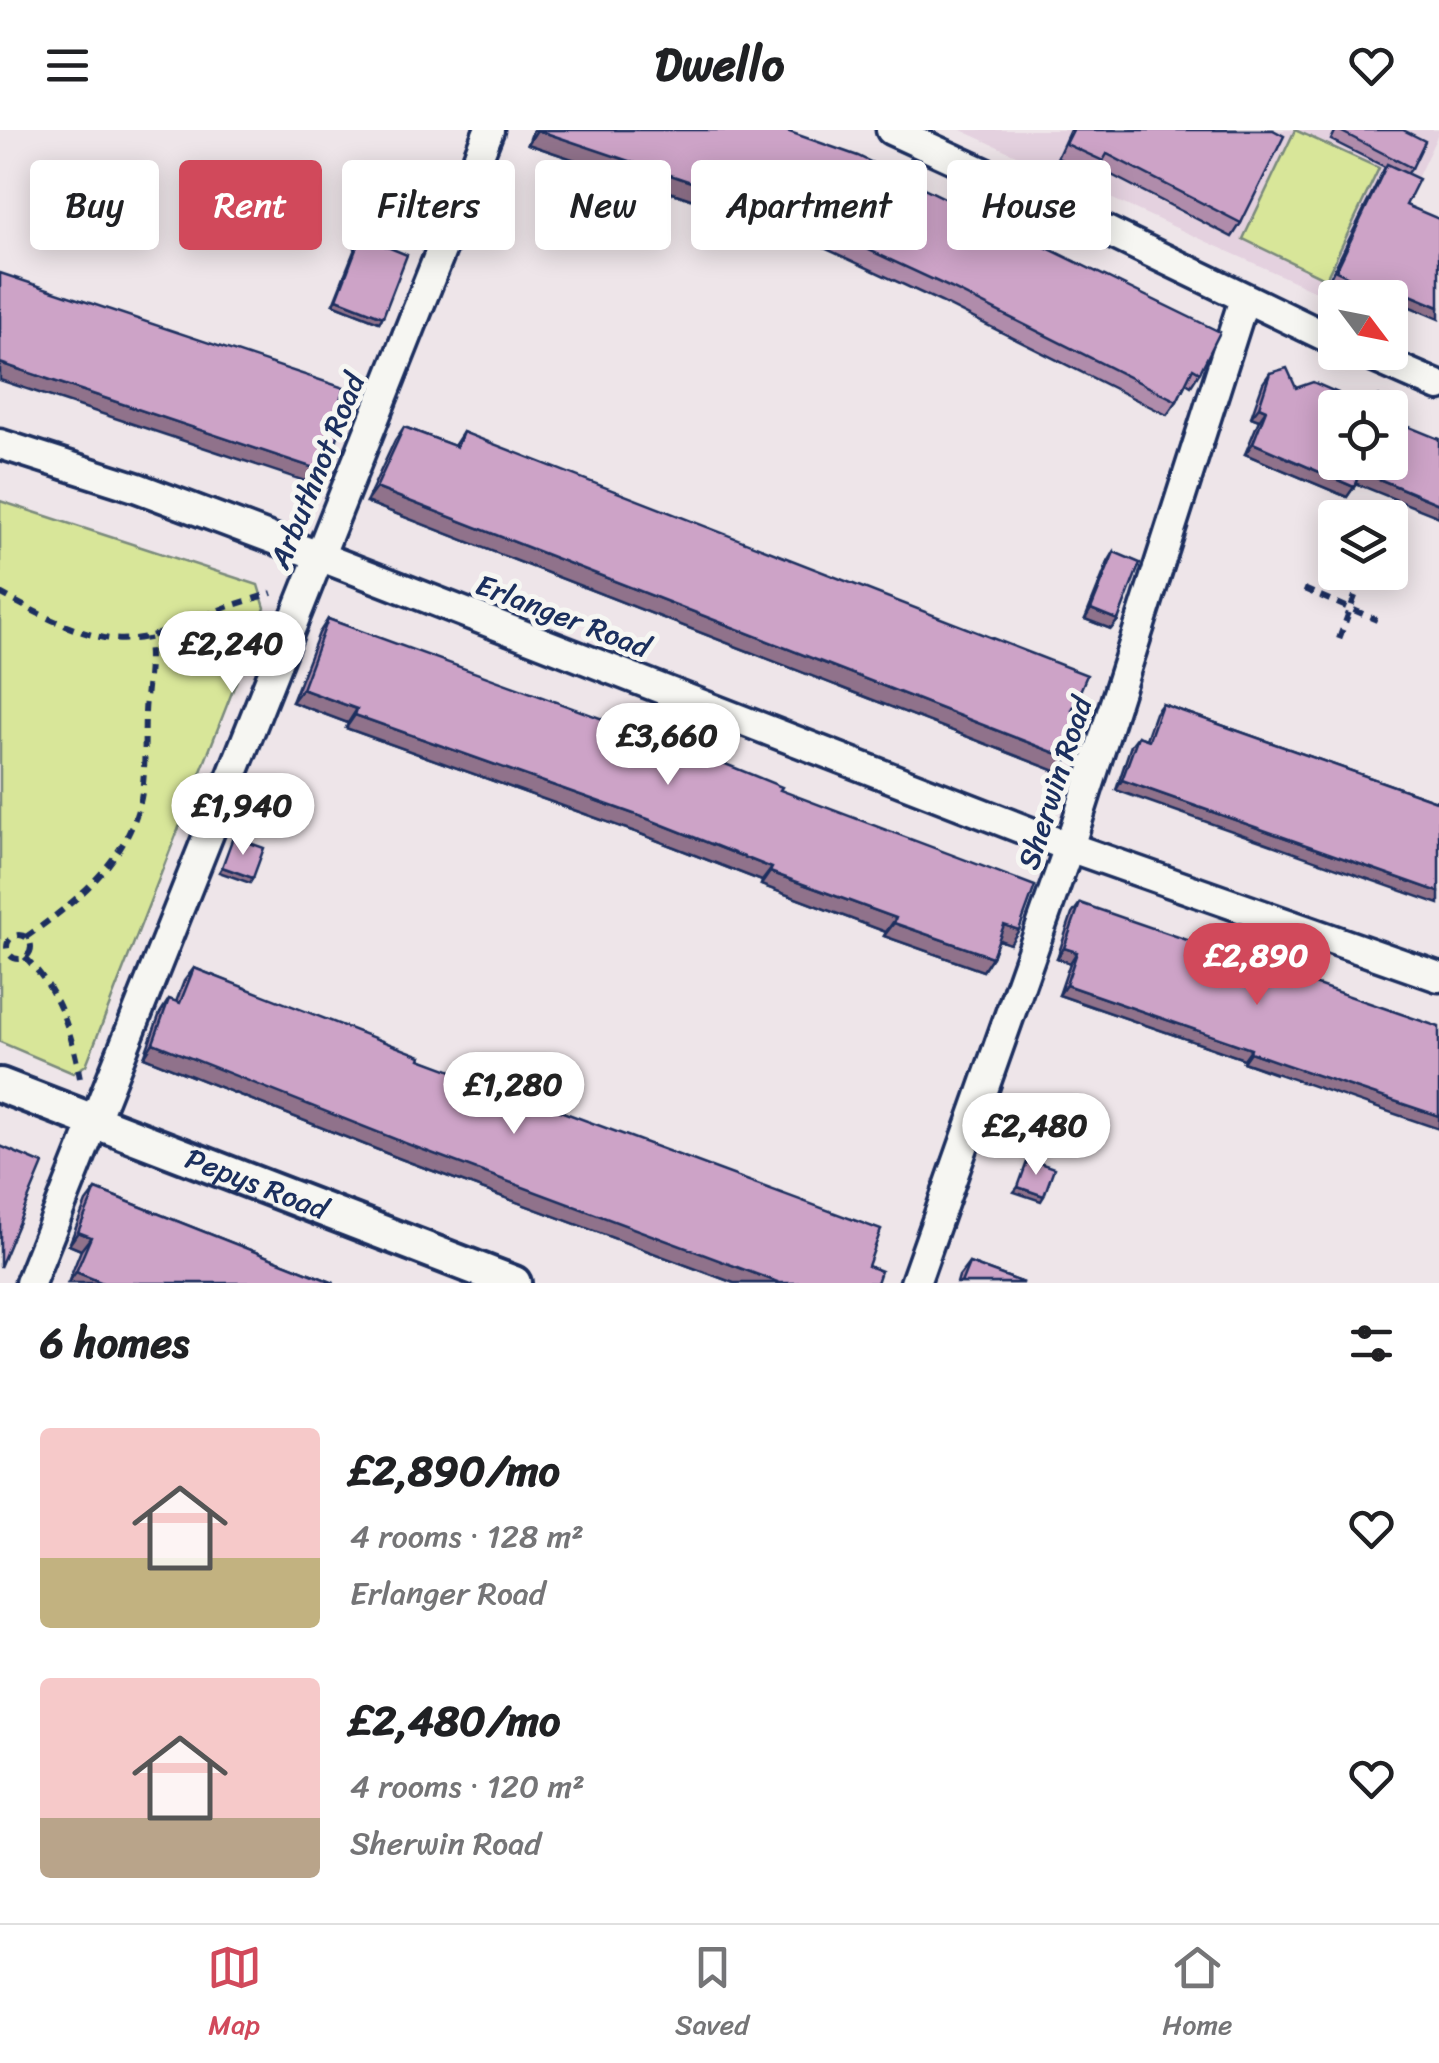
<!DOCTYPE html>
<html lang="en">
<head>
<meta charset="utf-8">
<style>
  body { margin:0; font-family:Sriracha,sans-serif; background:#f6f6f6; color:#202124; height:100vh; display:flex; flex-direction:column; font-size:38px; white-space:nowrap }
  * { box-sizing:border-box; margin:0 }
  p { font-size:32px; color:#757577 }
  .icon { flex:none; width:55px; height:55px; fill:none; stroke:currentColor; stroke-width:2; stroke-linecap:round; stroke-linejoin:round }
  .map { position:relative; height:1153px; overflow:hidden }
  .side { display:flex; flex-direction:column; background:#fff; flex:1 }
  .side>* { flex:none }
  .guide { position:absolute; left:30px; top:30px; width:1380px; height:90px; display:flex; gap:20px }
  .needle { width:65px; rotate:122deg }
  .tools { position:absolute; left:1318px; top:150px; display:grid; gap:20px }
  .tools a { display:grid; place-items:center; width:90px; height:90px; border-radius:10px; background:#fff; box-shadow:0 5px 25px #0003; font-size:50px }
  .price { position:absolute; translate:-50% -85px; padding:0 22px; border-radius:35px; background:#fff; color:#222; font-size:32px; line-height:65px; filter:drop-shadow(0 2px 5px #0008) }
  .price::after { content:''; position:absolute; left:50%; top:60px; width:30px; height:22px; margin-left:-15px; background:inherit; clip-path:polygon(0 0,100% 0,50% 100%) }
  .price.selected { background:#d1495b; color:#fff }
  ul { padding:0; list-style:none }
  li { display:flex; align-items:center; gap:30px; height:250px; padding:0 40px }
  li span { display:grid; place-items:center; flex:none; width:280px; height:200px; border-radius:10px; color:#555 }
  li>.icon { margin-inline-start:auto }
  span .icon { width:120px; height:120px; fill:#fffc; stroke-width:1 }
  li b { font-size:42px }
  h2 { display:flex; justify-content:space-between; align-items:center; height:120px; padding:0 40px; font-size:42px }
  .chip { padding:0 35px; border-radius:10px; background:#fff; box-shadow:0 5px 25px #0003; font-size:35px; line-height:90px }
  .chip.selected { background:#d1495b; color:#fff }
  header { display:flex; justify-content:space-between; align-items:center; height:130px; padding:0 40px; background:#fff; font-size:45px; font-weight:700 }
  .menu { display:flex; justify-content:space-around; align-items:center; height:140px; border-top:2px solid #e0e0e0; background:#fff; font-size:28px; color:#757577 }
  .menu a { display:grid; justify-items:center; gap:5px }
  .menu .selected { color:#d1495b }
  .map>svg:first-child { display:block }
  .built { fill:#e4d1df }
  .green { fill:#d8e699; stroke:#7a8a7c; stroke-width:2.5 }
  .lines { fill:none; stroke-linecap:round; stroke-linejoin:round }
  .minor-casing { stroke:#1b2f5e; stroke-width:35 }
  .tertiary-casing { stroke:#1b2f5e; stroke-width:40 }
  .path { stroke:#1b2f5e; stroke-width:6; stroke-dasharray:10 8; stroke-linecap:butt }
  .minor { stroke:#f6f6f2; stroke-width:28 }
  .tertiary { stroke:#f6f6f2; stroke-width:32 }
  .wall { fill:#b08cab; stroke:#1b2f5e; stroke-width:2.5 }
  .shaded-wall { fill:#90728b; stroke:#1b2f5e; stroke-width:2.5 }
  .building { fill:#cda3c7; stroke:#1b2f5e; stroke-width:2.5 }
  .labels { text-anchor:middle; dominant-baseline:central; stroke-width:10; stroke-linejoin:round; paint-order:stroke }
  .street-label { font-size:30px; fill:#1b2f5e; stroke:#f6f6f2 }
</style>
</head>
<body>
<header><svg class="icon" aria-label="menu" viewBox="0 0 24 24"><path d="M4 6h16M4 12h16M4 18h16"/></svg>Dwello<svg class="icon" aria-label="heart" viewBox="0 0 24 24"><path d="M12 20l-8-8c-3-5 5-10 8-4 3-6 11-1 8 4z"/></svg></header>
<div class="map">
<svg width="1439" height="1153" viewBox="0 0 1439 1153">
  <rect width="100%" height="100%" fill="#eee5e9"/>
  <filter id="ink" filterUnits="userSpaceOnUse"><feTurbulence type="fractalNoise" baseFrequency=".01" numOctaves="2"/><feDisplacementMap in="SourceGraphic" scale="20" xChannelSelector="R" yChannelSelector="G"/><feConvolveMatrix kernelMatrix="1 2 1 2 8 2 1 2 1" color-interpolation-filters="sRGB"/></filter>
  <g filter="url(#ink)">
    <polygon class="built" points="961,0 1439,0 1439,2 1361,167 1335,170"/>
    <g class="green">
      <polygon points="1295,0 1379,38 1326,149 1243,109"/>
      <polygon points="0,371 258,455 265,478 86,935 73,943 0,912"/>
    </g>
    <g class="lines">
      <g class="minor-casing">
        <g id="minor">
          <polyline points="891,0 1011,55"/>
          <polyline points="1036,67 1335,211"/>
          <polyline points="1361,222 1439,256"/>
          <polyline points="0,314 138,358 319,426 1069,717 1439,847"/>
          <polyline points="30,1153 489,0"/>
          <polyline points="915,1153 1069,717 1244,169"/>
        </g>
      </g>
      <g class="tertiary-casing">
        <g id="tertiary">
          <path id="s1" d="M 0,955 L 514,1153"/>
        </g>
      </g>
      <g class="path">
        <polyline points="1385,388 1391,371"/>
        <polyline points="1325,415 1335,419"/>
        <polyline points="1390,442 1405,448"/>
        <polyline points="1304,459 1377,490"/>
        <path d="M 0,463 C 31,480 66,499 100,507 C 145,518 187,492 227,477 C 242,472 257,468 272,463"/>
        <polyline points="1339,509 1364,442"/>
        <circle cx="19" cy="817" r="12"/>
        <path d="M 26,807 C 75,773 128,730 141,668 C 146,640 144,611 145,583 C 146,557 152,532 147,507"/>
        <path d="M 25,827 C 60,862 71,901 80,948"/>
      </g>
      <use href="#minor" class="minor"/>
      <use href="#tertiary" class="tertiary"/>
    </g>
    <g class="wall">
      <polygon points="533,0 784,0 1200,242 1191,256 1186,253 1177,271 1167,285 941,172 792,103 755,88 753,90 528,14"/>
      <polygon points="1070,0 1273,0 1241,93 1232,107 1098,38 1094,44 1057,28"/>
      <polygon points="1336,0 1403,0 1412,38 1408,43 1406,75 1390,168 1365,158 1360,166 1329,150 1385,37 1331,10"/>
      <polygon points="361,106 379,192 333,174 358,111"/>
      <polygon points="1270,243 1296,258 1344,277 1373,278 1356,353 1347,367 1245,324 1259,290 1251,287 1263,253"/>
      <polygon points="404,297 454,316 463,302 1072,580 1068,628 1058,642 366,372 395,310"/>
      <polygon points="1114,422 1118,490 1111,499 1085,489 1108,432"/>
      <polygon points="328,489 780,660 1010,814 998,810 992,827 983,841 884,806 886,802 761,755 762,751 638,703 346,598 348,593 292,572 319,503"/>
      <polygon points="1162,574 1439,672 1116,660 1131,615 1138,606 1146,609 1155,583"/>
      <polygon points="1080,773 1276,944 1243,932 1244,929 1059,865 1070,833 1057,828 1072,784"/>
      <polygon points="194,838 420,929 868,1136 877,1153 734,1153 401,1029 144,927 160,883 169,869 176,872 184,851"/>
      <polygon points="96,1059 334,1153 68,1153 81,1120 69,1115 86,1072"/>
      <polygon points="969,1133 1024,1153 957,1153 959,1146"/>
    </g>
    <g class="shaded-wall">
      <polygon points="537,0 764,74 802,89 792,103 755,88 753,90 528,14"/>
      <polygon points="1371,148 1439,177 1439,189 1365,158"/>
      <polygon points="337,169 383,187 379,192 333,174"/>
      <polygon points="0,233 326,342 317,355 0,250"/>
      <polygon points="1259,277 1266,280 1259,290 1251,287"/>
      <polygon points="1253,313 1354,357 1347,367 1245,324"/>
      <polygon points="1360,341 1439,374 1439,387 1352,352"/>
      <polygon points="376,358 1068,628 1058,642 366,372"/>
      <polygon points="1091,479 1118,490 1111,499 1085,489"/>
      <polygon points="302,559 357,579 348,593 292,572"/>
      <polygon points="355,585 648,689 772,738 762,751 638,703 346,598"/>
      <polygon points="1122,650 1439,762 1439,774 1116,660"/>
      <polygon points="222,737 253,748 250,753 219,742"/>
      <polygon points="770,742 896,788 886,802 761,755"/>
      <polygon points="894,793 992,827 983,841 884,806"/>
      <polygon points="1004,795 1019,800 1010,814 994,808"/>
      <polygon points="1064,818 1077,822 1070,833 1057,828"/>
      <polygon points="1066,855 1251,919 1244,929 1059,865"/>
      <polygon points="153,913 780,1153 734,1153 401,1029 144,927"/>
      <polygon points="1250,922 1439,986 1439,999 1243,932"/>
      <polygon points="1018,1057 1044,1066 1041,1071 1014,1062"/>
      <polygon points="78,1102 91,1107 81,1120 69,1115"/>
      <polygon points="76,1142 103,1153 68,1153"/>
    </g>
    <g class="building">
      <polygon points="537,0 784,0 858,26 1220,202 1200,242 1193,238 1177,271 951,158 802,89 764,74 762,76"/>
      <polygon points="1073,0 1273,0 1284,6 1241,93 1107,24 1103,31 1066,14"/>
      <polygon points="1338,0 1403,0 1425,11 1412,38"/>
      <polygon points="1387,34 1419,49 1406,75 1439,89 1439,177 1371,148 1367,156 1336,141"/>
      <polygon points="361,106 407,125 383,187 337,169"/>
      <polygon points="0,143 344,258 332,294 341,297 326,342 0,233"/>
      <polygon points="1287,238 1296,258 1313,252 1338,263 1344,277 1378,266 1373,278 1335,278 1335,332 1390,332 1390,289 1439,309 1439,374 1360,341 1354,357 1253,313 1266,280 1259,277 1270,243"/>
      <polygon points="404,297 457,317 463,302 1087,545 1072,580 1085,585 1068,628 376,358"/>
      <polygon points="1114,422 1140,433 1118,490 1091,479"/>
      <polygon points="328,489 718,631 782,657 780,660 1035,756 1019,800 1004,795 992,827 894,793 896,788 770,742 772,738 648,689 355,585 357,579 302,559"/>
      <polygon points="1162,574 1439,672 1439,762 1122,650 1138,606 1149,610"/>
      <polygon points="233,707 264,718 253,748 222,737"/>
      <polygon points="1080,773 1439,897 1439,986 1284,934 1250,922 1251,919 1066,855 1077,822 1064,818"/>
      <polygon points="194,838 421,926 420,929 881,1100 868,1136 881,1141 877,1153 780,1153 410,1015 153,913 169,869 180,873"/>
      <polygon points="0,1016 43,1034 0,1137"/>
      <polygon points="1028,1029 1054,1038 1044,1066 1018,1057"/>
      <polygon points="96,1059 334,1153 103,1153 76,1142 91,1107 78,1102"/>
      <polygon points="969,1133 1024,1153 961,1153"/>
    </g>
  </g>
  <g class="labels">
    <g class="street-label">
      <text transform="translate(317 341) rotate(-68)">Arbuthnot Road</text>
      <text transform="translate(563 486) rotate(21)">Erlanger Road</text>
      <text transform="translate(1055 653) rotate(-72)">Sherwin Road</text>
      <text stroke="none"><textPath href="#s1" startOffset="275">Pepys Road</textPath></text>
    </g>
  </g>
</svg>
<div class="tools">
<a><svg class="needle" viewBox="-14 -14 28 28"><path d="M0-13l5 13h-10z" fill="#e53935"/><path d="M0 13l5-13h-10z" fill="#757577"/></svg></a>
<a><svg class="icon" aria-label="locate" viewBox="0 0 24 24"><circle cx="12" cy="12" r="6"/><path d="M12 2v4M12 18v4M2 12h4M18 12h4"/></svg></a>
<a><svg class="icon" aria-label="layers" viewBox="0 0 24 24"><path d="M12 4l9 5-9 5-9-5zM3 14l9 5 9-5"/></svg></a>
</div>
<b class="price" style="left:232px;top:566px">£2,240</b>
<b class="price" style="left:668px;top:658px">£3,660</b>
<b class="price" style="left:243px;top:728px">£1,940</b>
<b class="price selected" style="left:1257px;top:878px">£2,890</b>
<b class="price" style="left:514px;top:1007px">£1,280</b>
<b class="price" style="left:1036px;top:1048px">£2,480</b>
<div class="guide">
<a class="chip">Buy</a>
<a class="chip selected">Rent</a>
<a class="chip">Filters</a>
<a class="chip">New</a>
<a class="chip">Apartment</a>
<a class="chip">House</a>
</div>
</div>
<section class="side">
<h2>6 homes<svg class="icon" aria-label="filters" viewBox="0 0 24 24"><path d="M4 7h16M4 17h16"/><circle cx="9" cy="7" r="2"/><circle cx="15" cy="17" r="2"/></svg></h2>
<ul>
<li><span style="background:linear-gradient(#f6c9c9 65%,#c2b280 0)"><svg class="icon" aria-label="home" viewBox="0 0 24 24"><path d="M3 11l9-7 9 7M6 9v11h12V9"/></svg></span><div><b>£2,890/mo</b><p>4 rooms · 128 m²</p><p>Erlanger Road</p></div><svg class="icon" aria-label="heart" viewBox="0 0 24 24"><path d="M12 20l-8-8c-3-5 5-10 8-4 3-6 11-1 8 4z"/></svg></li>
<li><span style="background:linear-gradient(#f6c9c9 70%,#b9a48a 0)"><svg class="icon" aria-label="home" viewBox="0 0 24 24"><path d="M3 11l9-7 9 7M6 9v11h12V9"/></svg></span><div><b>£2,480/mo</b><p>4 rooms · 120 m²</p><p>Sherwin Road</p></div><svg class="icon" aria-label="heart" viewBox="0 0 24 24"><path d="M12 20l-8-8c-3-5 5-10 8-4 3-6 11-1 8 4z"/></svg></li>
</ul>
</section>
<nav class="menu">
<a class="selected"><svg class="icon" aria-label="map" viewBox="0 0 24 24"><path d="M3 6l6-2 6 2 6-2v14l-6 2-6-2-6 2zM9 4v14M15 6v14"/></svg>Map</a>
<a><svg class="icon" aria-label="saved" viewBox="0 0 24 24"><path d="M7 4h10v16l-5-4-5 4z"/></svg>Saved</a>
<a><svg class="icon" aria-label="home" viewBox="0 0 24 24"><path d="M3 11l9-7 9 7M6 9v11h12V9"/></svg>Home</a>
</nav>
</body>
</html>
